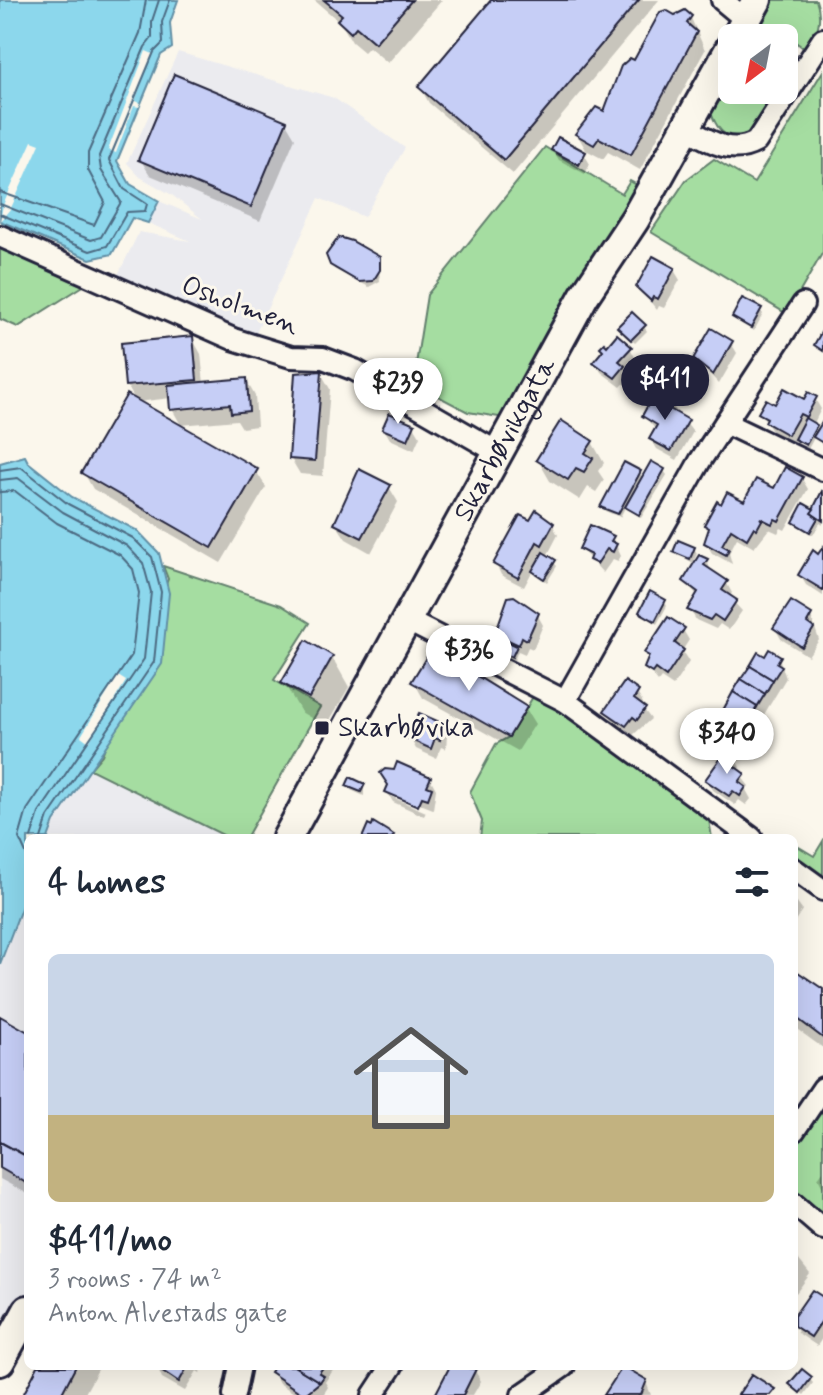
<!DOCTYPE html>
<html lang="en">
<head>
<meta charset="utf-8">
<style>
  body { margin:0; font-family:Mynerve,sans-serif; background:#f6f6f7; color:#1f2937; height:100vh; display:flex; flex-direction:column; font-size:30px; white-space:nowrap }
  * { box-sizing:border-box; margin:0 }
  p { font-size:26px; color:#747a83 }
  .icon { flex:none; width:44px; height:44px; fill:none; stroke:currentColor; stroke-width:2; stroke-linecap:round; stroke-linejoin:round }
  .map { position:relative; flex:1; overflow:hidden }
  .panel { position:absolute; left:24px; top:834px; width:774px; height:536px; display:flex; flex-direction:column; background:#fff; border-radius:12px; box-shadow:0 8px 32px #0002 }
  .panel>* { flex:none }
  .needle { width:52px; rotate:212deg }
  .buttons { position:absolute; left:718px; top:24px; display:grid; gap:16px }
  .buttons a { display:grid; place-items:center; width:80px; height:80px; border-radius:12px; background:#fff; box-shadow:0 8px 32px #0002; font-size:40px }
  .price { position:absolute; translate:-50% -68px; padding:0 18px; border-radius:28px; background:#fff; color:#222; font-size:26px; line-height:52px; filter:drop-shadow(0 2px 4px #0008) }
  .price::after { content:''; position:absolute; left:50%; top:48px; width:24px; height:18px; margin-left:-12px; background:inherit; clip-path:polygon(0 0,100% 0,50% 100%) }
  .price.current { background:#22223b; color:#fff }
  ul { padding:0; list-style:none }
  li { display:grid; align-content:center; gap:16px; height:424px; padding:0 24px }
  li+li { border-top:2px solid #e0e1e3 }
  li span { display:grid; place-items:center; height:248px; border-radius:12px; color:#555 }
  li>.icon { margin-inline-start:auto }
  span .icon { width:144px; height:144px; fill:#fffc; stroke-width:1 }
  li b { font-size:34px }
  h2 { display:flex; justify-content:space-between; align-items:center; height:96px; padding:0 24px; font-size:34px }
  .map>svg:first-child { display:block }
  .built { fill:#ebebef }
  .green { fill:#a5dda1; stroke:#64806e; stroke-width:2 }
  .water { fill:#8cd7ec; stroke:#628fa5; stroke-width:2 }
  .pier { fill:#fbf7ec }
  .shadow { fill:#0003 }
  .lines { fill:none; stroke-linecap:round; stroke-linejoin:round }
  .shore { stroke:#4c6a82; stroke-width:2 }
  .building { fill:#c6cef6; stroke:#22223b; stroke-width:2 }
  .minor-casing { stroke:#22223b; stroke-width:26 }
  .secondary-casing { stroke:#22223b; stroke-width:34 }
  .minor { stroke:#fbf7ec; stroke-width:20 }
  .secondary { stroke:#fbf7ec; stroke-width:28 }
  .poi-dot { fill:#22223b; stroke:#fbf7ec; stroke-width:3 }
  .labels { text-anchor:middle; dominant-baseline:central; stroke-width:6; stroke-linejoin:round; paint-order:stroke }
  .street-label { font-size:28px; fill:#22223b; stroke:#fbf7ec }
  .poi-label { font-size:28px; fill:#22223b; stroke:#fbf7ec; text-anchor:start }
</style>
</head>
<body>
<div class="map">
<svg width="823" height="1395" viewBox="0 0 823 1395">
  <rect width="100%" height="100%" fill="#fbf7ec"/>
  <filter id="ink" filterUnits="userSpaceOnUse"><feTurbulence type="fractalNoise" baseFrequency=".0125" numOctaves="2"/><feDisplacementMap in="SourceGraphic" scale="16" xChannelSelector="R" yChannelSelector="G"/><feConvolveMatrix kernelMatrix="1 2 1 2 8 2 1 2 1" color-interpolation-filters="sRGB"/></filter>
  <g filter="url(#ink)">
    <g class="built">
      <polygon points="178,52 334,98 405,148 364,217 319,198 255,335 116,279 139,232 190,241 148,223 159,201 202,219 172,195 140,177 127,163"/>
      <polygon points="90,769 229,838 48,838 54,822"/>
      <polygon points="28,890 28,1295 0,1346 0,964"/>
    </g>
    <g class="green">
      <path d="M 769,0 L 816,0 C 823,19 818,33 806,50 L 797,43 L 784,64 L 784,38 L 745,38 Z"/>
      <path d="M 732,62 L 732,90 L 768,90 L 761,101 L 770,108 L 758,127 L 735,140 C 719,134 714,122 708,105 Z"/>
      <polygon points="823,71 823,252 787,314 651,232 686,180 714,159 754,183"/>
      <polygon points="545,147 622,194 630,181 641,187 505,418 468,412 413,383 427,295"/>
      <polygon points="0,245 88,283 18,327 0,319"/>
      <polygon points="163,566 281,605 310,623 274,680 320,707 246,838 229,838 90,769 102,755 168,579"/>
      <polygon points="534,695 616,749 709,820 712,838 480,838 482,821 470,792 496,744 509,737"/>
      <polygon points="823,841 823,878 794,856 794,844 814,856"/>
      <polygon points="823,1104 823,1219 794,1195 794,1147"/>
    </g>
    <g class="water">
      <polygon points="0,0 178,0 170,23 172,48 161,55 117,161 130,184 159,201 148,223 132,218 112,254 90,259 0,221"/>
      <polygon points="25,456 28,462 72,497 138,531 159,553 169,593 162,664 54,822 48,838 28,838 28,890 0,964 0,463"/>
    </g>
    <g class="pier">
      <polygon points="146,51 153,54 135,101 141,103 139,107 134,106 116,153 108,150"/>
      <polygon points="32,141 40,144 11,208 0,221 3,205"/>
      <polygon points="118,676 126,681 89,742 81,736"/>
    </g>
    <g class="shadow">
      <polygon points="314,0 442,0 388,63 369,47 364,52 352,42 341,23"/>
      <polygon points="494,0 659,0 513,174 429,103 420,87"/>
      <polygon points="675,17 691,18 705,50 640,170 608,152 603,159 586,150 577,134 605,113"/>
      <polygon points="286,123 295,138 260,221 150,175 140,159"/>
      <polygon points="553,150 584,154 590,164 585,174 559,160"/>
      <polygon points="344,240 378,259 380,281 369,287 334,269 328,255 336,241"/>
      <polygon points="674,270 680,280 664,308 659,306 657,310 638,287"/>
      <polygon points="760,310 763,314 754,331 734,317"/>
      <polygon points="644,327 647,331 635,343 622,331"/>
      <polygon points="192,338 201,354 204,384 246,380 255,396 257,426 242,428 237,420 181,425 172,409 171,398 137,402 256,471 266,487 221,563 93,489 84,473 136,401 127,386 123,344"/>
      <polygon points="731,343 737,353 719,384 696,359"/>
      <polygon points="607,348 630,348 636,359 625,371 629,378 621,387 601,372 595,362"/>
      <polygon points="321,373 330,389 323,476 300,474 291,459"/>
      <polygon points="815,399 821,409 813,425 819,432 823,426 823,445 815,436 808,449 796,439 794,444 773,433 761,413"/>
      <polygon points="670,403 693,432 677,460 657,449 651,439 656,430 644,416"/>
      <polygon points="414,426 420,436 414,450 390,439 384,429"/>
      <polygon points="592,442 604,463 598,471 604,480 596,492 588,487 580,500 550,481 538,460"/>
      <polygon points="664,471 667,475 641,518 626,506 620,517 605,511 603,507 639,472 643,479"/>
      <polygon points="802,479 808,489 785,530 781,528 778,533 769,529 754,548 737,538 729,553 732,564 712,553 706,543 710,531 706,525 722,506 745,504"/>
      <polygon points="389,487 398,502 371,553 346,539 336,524"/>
      <polygon points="823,495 823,525 820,523 813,535 795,522 804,506 814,512"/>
      <polygon points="531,522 552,524 558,535 547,556 557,566 547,582 533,570 524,587 501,575 496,564"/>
      <polygon points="612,537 621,556 618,561 613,559 603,573 581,549"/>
      <polygon points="694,549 697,553 693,563 675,552"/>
      <polygon points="823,550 823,596 806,585 800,575"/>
      <polygon points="707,560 711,572 726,582 732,593 729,597 742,611 729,630 720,624 716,629 696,620 690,610 698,596 685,581"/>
      <polygon points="665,602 667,606 657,624 641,612"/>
      <polygon points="537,614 543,625 533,649 528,647 525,654 518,651 514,660 499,653 497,634"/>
      <polygon points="811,616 819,640 808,656 781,639 775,628"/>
      <polygon points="683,630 689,640 682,651 689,662 673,686 661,678 658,682 647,668 650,658 647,653"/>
      <polygon points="332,657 349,687 326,727 301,712 284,683"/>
      <polygon points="779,658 786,678 751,736 730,723 724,712 766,659"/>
      <polygon points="414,682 525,708 535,724 518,751 423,698"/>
      <polygon points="637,693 643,703 641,706 651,719 633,735 613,721 607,711"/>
      <polygon points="440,725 447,736 446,749 441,747 436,758 416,749 410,738"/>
      <polygon points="698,737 712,741 715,745 712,749"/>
      <polygon points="734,757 740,767 737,771 749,786 746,790 751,799 746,805 739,800 735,805 713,790 708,780"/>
      <polygon points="430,778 436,789 433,809 392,793 392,797 426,812 424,816 393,802 387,792"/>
      <polygon points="348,785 364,786 364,796 351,790"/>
      <polygon points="794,899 802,910 795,921 794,920"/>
      <polygon points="794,980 823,992 823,1048 794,1027"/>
      <polygon points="0,1019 28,1034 28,1194 0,1179"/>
      <polygon points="823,1171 823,1188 818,1178"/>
      <polygon points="794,1254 810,1274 796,1293 794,1291"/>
      <polygon points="823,1300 823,1337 817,1346 798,1333 794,1319"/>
      <polygon points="41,1366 100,1366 84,1395 25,1395"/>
      <polygon points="157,1366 201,1366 203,1369 200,1373 197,1371 185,1391 162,1378"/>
      <polygon points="277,1366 336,1366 325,1382 328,1387 323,1395 297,1395 279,1383 273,1372"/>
      <polygon points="453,1366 467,1366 475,1371 481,1381 473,1395 437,1395"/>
      <polygon points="525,1366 540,1366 536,1373"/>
      <polygon points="802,1371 813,1383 804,1395 792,1384"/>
      <polygon points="646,1382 651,1395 607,1395"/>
    </g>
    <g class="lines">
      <g class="shore">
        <polyline points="0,192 94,225 105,202 88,170 88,153 140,33 146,0"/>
        <polyline points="0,204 91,240 101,237 121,202 101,170 99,156 145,47 152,38 152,21 159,0"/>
        <polyline points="0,214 90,251 107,246 127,212 145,211 147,204 124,189 109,160 154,52 163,43 162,22 170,0"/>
        <polyline points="0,470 21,467 68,504 133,538 152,557 161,592 154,662 48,817 41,838"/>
        <polyline points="0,480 18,478 63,512 127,546 143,563 151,592 144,659 39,813 31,838"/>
        <polyline points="0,492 15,491 57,523 120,555 133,569 139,593 132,655 27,810 19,838 28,858"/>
      </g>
    </g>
    <g class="building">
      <polygon points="324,0 412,0 375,43 356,27 351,33 337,20 342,15"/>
      <polygon points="491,0 639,0 504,160 418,87"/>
      <polygon points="666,10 675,15 685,10 692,16 687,23 697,32 631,155 599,138 594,145 575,134 596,107 604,111 621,66 630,58 634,60 660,12"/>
      <polygon points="174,74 287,121 251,207 138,160"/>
      <polygon points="558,137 586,152 579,165 551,150"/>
      <polygon points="339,237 352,241 380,257 380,270 373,281 359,282 330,265 326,255"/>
      <polygon points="653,256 675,268 658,299 653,297 651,301 636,287"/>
      <polygon points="742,298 762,308 751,328 732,317"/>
      <polygon points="632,312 646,325 631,340 617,327"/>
      <polygon points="711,328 733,341 713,375 693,359"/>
      <polygon points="823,329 823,351 814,345"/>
      <polygon points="617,334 632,347 619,361 625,366 615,378 593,362 603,350 600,347 604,343 607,346"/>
      <polygon points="193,336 197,380 125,386 121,343"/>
      <polygon points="322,371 315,461 289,459 295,373"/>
      <polygon points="247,378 249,411 231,413 230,404 170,410 168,385"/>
      <polygon points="784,388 804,399 808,392 817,397 806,417 800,414 788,435 765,422 767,418 758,413 766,399 775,404"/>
      <polygon points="655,392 672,401 668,408 689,420 671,451 649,439 657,425 642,416"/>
      <polygon points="127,394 258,469 212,548 81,473"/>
      <polygon points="389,413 415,424 408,440 382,429"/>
      <polygon points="805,418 817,425 806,445 794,439"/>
      <polygon points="561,420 593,441 585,453 593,458 584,472 576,468 568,480 536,460"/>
      <polygon points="823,421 823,443 813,437"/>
      <polygon points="651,461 665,469 639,515 625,507"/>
      <polygon points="624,462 641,471 618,514 600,507"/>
      <polygon points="785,467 803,477 779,521 775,519 772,524 760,518 762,520 757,529 754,527 747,539 731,529 722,545 729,549 726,555 704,543 709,528 704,525 717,501 721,504 727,492 744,501 756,479 774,488"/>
      <polygon points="359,469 391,485 362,538 334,524"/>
      <polygon points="822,491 823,492 823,521 811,513"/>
      <polygon points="803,503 814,509 811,513 818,518 810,532 793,522"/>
      <polygon points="536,510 554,523 542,545 537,542 518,578 493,564 520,515 530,520"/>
      <polygon points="590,525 614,536 611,541 617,544 613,552 607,549 597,564 589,560 591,555 579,549"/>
      <polygon points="678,540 695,547 690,559 673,552"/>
      <polygon points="823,547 823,590 798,575 813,550 818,554"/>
      <polygon points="543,552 556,560 544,579 532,571"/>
      <polygon points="699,555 708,559 704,565 728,581 722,590 737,600 723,621 714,615 710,620 687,610 698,592 683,581"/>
      <polygon points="650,591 666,600 655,621 639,612"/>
      <polygon points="514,596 539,613 527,640 522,637 519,645 495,634 508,597"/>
      <polygon points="791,601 812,614 807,623 814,628 802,647 773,628"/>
      <polygon points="668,617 685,628 675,643 684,650 666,677 655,669 652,673 644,668 649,656 644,653"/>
      <polygon points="499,638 517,646 512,657 494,648"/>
      <polygon points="306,640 333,656 309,698 281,683"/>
      <polygon points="432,648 527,707 509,737 411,682"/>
      <polygon points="769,649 781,656 777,663 782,666 773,680 750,666 758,652 765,656"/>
      <polygon points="750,666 773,680 765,694 741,679"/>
      <polygon points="741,679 765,694 757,707 733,692"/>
      <polygon points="625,681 639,691 634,699 646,708 637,720 633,717 626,726 604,711"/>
      <polygon points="733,692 757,707 745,727 722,712"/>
      <polygon points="419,713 442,723 440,740 435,738 431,749 407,738"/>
      <polygon points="700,730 714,739 709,746 695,737"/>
      <polygon points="727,749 735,755 730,763 745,774 739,782 746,787 740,796 733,791 729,796 705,780"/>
      <polygon points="397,762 431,777 427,786 432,788 428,799 422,797 418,806 385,792 388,785 380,773 385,769 394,770"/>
      <polygon points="350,777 365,784 361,792 346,786"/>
      <polygon points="373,822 394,835 392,838 362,838 368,824 372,826"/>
      <polygon points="798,972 823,989 823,1038 794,1016 794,977"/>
      <polygon points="0,1016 28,1032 28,1157 0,1142"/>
      <polygon points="0,1142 28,1157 28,1184 0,1168"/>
      <polygon points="812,1290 823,1297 823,1319 811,1337 794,1326 794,1316"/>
      <polygon points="38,1366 76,1366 61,1395 23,1395"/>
      <polygon points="155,1366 188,1366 179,1382"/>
      <polygon points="274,1366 294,1366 320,1382 304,1395 270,1372"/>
      <polygon points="294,1366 324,1366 319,1373 324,1376 320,1382"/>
      <polygon points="450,1366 476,1369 463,1395 435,1395"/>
      <polygon points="623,1366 647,1380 641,1395 604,1395"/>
      <polygon points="802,1369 812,1377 800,1393 789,1384"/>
      <polygon points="752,1374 775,1389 770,1395 738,1395"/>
    </g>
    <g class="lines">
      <g class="minor-casing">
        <g id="minor">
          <polyline points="722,0 746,20"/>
          <path d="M 686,128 C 709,141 731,156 756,142 L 823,39"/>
          <polyline points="0,236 233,339 291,357 323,358 355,370 499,453"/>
          <polyline points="725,423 823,470"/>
          <polyline points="406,620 565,701 752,838"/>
          <polyline points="565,701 700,461 803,304"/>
          <polyline points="794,869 823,890"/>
          <polyline points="794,1131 823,1088"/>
          <polyline points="794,1204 823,1229"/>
          <polyline points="234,1395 240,1366"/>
          <polyline points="373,1395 392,1366"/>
          <polyline points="522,1395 564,1366"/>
        </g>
      </g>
      <g class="secondary-casing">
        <g id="secondary">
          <polyline points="736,38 757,0"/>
          <path id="s1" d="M 287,838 L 584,296 L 635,219 L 732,45"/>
          <polyline points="0,1361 28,1310"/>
        </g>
      </g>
      <use href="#minor" class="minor"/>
      <use href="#secondary" class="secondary"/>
    </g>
  </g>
  <rect class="poi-dot" x="314" y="720" width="16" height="16" rx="4"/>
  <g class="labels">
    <g class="street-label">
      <text transform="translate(240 306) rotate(20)">Osholmen</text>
      <text stroke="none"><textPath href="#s1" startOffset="454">Skarbøvikgata</textPath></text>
    </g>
    <g class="poi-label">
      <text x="338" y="728">Skarbøvika</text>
    </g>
  </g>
</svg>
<div class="buttons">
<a><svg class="needle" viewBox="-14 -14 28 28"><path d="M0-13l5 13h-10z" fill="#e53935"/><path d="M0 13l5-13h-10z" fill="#747a83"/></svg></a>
</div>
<b class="price current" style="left:665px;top:422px">$411</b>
<b class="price" style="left:398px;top:426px">$239</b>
<b class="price" style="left:469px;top:693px">$336</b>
<b class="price" style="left:727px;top:776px">$340</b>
<section class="panel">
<h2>4 homes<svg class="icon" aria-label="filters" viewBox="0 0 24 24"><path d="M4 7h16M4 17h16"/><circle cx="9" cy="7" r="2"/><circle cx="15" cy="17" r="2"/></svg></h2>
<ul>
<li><span style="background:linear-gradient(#c9d6e8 65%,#c2b280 0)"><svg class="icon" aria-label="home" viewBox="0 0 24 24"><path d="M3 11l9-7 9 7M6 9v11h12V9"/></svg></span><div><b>$411/mo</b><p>3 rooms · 74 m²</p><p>Anton Alvestads gate</p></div></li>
</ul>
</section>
</div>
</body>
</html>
